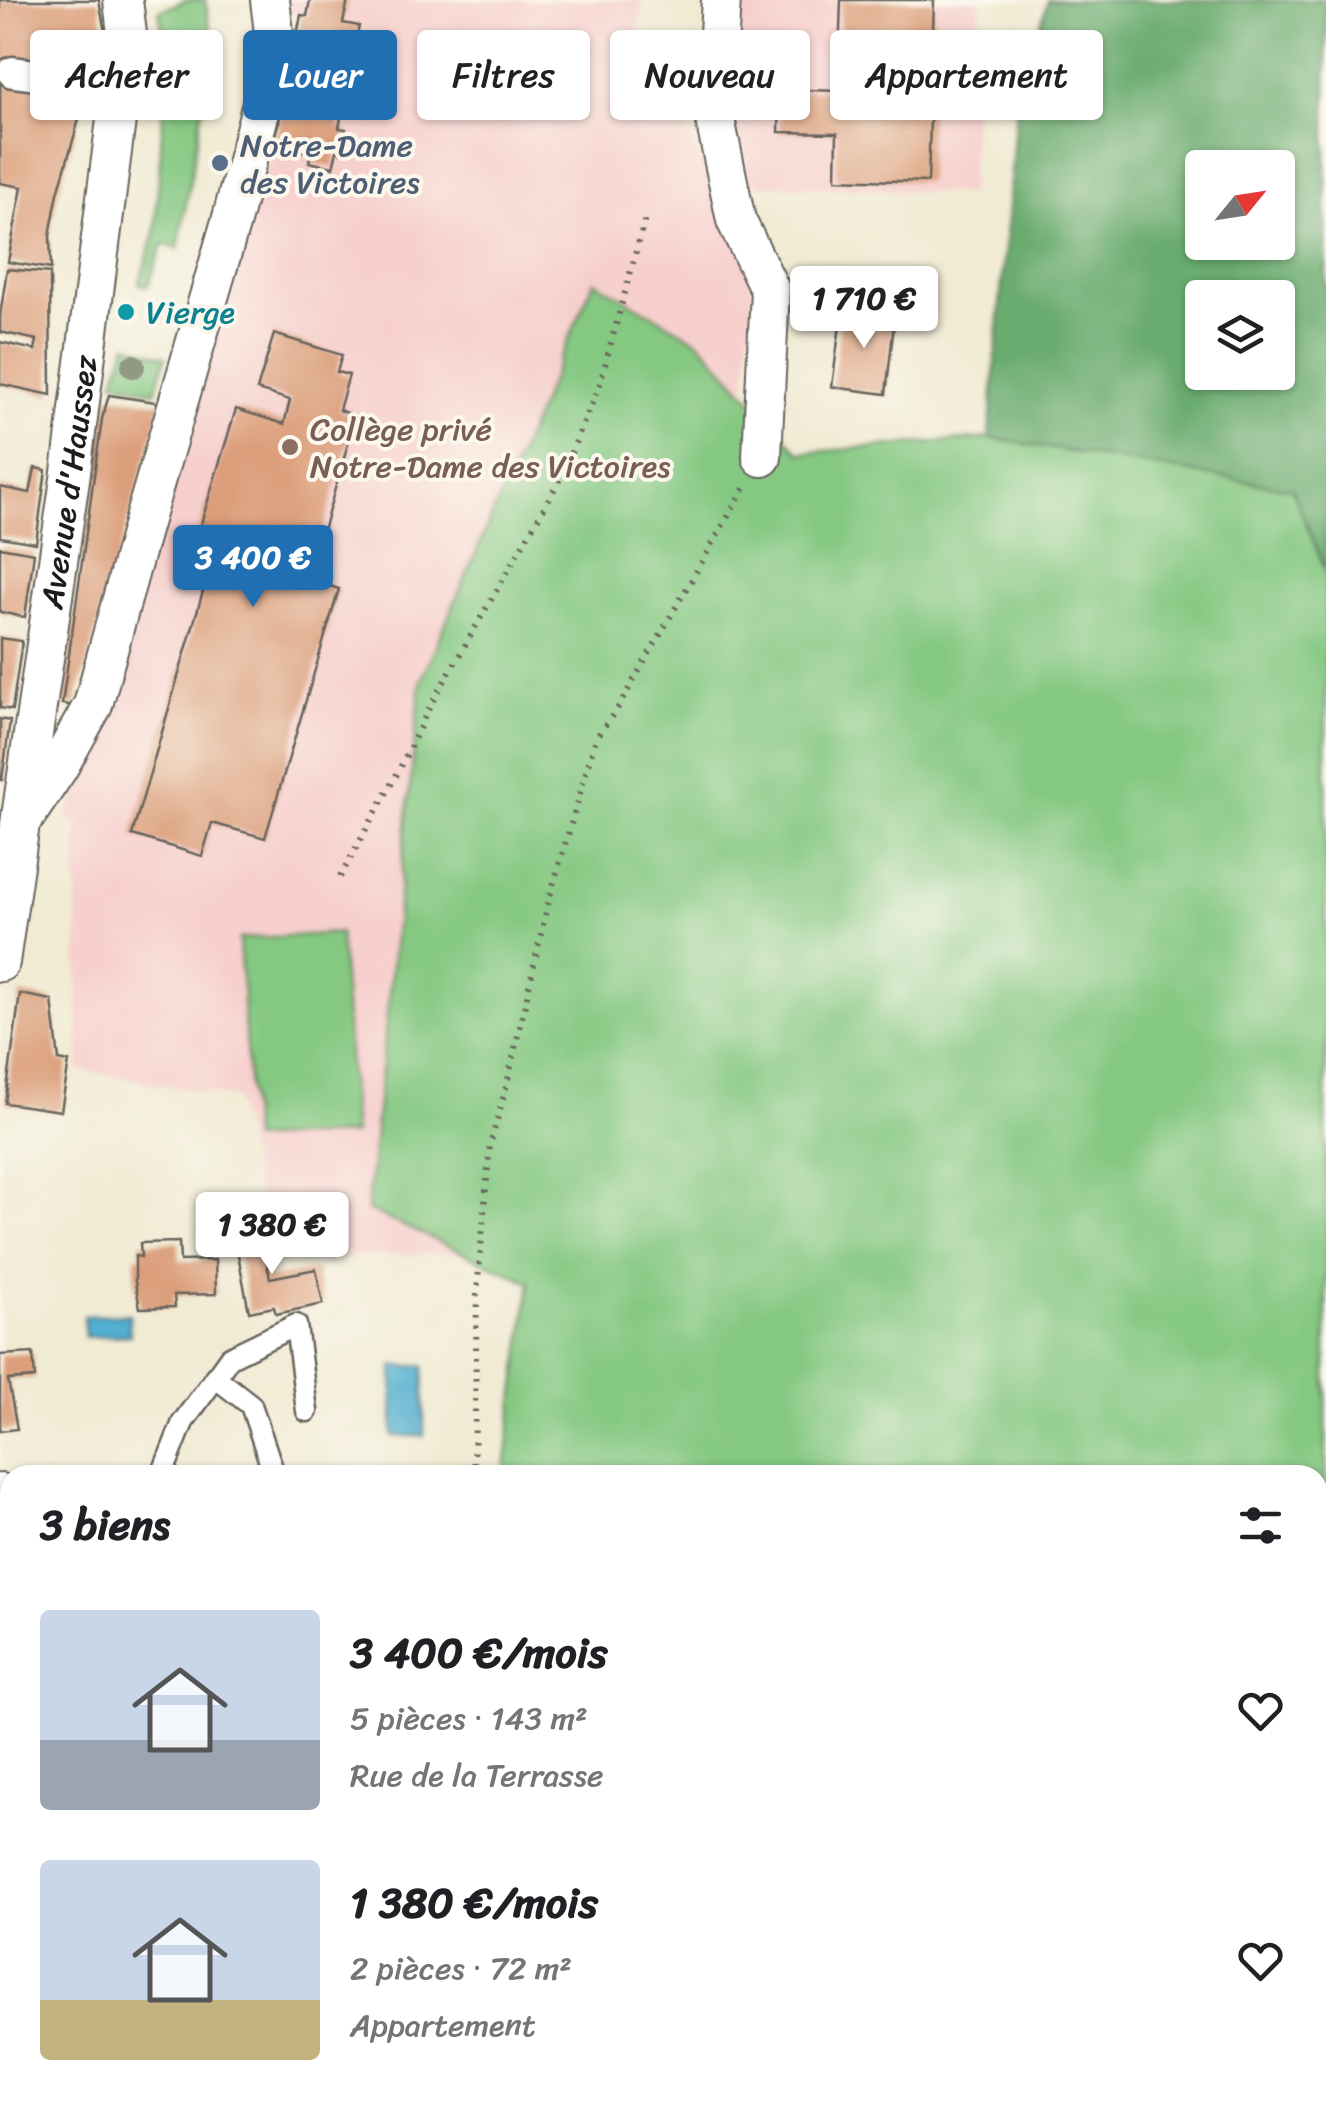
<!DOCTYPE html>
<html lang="fr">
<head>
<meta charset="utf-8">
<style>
  body { margin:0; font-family:Sriracha,sans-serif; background:#f2f2f2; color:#202124; height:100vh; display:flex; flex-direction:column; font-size:38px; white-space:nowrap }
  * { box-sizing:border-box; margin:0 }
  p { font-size:32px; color:#757577 }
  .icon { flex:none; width:55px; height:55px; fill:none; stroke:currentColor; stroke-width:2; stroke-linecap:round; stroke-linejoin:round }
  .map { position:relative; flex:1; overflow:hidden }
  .sheet { position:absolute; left:0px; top:1465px; width:1328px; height:642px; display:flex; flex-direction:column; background:#fff; border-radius:30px 30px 0 0; box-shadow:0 2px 8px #0004 }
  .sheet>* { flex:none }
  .top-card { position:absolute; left:30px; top:30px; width:1268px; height:90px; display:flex; gap:20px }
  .needle { width:65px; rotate:60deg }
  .fabs { position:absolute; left:1185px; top:150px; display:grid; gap:20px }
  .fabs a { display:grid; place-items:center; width:110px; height:110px; border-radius:10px; background:#fff; box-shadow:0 2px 8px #0004; font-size:50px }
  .price { position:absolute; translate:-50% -85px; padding:0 22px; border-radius:10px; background:#fff; color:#222; font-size:32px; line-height:65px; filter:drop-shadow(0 2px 5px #0008) }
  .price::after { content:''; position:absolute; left:50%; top:60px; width:30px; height:22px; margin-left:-15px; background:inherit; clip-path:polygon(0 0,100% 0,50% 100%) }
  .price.on { background:#1f6fb2; color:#fff }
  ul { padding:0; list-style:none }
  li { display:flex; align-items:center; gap:30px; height:250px; padding:0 40px }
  li span { display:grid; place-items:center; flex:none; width:280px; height:200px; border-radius:10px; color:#555 }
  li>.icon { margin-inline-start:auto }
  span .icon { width:120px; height:120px; fill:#fffc; stroke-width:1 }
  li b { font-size:42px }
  h2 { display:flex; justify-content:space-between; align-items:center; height:120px; padding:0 40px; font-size:42px }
  .pill { padding:0 35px; border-radius:10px; background:#fff; box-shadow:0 2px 8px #0004; font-size:35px; line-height:90px }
  .pill.on { background:#1f6fb2; color:#fff }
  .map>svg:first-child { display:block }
  .built { fill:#f7d0ce }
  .green { fill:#84c882; stroke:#50724f; stroke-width:2.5 }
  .forest { fill:#6bac70; stroke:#446446; stroke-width:2.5; fill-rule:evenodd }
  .water { fill:#52afd0; stroke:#376676; stroke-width:2.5 }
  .building { fill:#db9e7a }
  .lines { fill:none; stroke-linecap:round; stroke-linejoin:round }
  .service-casing { stroke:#67645c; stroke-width:25 }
  .pedestrian-casing { stroke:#67645c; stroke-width:35 }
  .minor-casing { stroke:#67645c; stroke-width:42 }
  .path { stroke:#67645c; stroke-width:6; stroke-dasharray:2.5 8; stroke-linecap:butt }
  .service { stroke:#fff; stroke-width:20 }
  .pedestrian { stroke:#fff; stroke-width:30 }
  .minor { stroke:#fff; stroke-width:38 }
  .tree { fill:#909a83 }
  .service-dot { fill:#5c6f8a; stroke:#fbf7ec; stroke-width:4 }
  .culture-dot { fill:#0f9aa8; stroke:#fbf7ec; stroke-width:4 }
  .education-dot { fill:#8d6e63; stroke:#fbf7ec; stroke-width:4 }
  .labels { text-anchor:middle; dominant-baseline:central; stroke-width:8; stroke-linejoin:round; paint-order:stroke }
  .service-label { font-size:32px; fill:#4e5e75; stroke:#fbf7ec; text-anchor:start }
  .culture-label { font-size:32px; fill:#0d838f; stroke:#fbf7ec; text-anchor:start }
  .education-label { font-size:32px; fill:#785e54; stroke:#fbf7ec; text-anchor:start }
  .street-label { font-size:32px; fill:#1c1c1c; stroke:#fbf7ec }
</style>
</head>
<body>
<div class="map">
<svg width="1326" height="2106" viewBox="0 0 1326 2106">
  <rect width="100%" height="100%" fill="#fbf7ec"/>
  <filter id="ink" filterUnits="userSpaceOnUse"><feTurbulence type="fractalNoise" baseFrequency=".01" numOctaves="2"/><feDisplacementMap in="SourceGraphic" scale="20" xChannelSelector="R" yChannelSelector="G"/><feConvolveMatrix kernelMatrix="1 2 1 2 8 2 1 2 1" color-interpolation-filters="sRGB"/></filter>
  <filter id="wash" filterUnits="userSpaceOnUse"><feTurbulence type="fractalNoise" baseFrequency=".0048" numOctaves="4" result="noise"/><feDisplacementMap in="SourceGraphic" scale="40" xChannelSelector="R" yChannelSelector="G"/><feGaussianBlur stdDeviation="2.25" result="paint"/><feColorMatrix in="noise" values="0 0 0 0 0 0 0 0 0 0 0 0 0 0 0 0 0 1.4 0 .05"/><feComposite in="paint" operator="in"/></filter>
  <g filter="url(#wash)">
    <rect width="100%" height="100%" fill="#f1ebd4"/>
    <g class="built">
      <polygon points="288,0 643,0 637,40 702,42 685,121 753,283 744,415 570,737 463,1253 273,1259 235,1098 79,1070 76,844 79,824 67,819 276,137 301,16 288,11"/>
      <polygon points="732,0 980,0 970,194 747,184 728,100"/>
    </g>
    <g class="green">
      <polygon points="187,0 205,0 211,34 203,107 178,249 163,244 148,286 139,284 155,233 167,56 159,11"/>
      <polygon points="594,281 700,342 800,453 989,438 1292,489 1326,572 1326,2106 662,2106 660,2098 1318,2098 1318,1475 504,1475 530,1282 367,1210 421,680"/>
      <polygon points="127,344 166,357 155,392 114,381"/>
      <polygon points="340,933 354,1134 252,1140 239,939"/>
    </g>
    <path class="forest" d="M 1048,0 L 1326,0 L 1326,572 L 1292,489 L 989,438 L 1016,109 ZM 1202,168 L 1278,168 L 1278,242 L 1202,242 ZM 1202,298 L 1278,298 L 1278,372 L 1202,372 Z"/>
    <g class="water">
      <polygon points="129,1314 130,1335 85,1337 84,1316"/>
      <rect x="393" y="1366" width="31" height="70"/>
    </g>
    <g id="blocks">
      <g class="building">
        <polygon points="0,0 99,0 106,38 99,39 102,50 98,60 92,67 80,73 67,71 56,61 39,61 0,71"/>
        <polygon points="310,0 348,0 343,23 359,26 339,128 346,129 341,153 337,151 333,167 309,162 311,152 297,151 289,138 276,137 301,15 307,16"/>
        <polygon points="841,0 934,0 928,182 836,179 837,133 779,132 780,89 838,91"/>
        <polygon points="0,75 87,91 58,193 50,235 51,269 8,262 22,187 0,183"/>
        <polygon points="7,269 50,273 51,395 0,384 0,342 35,350 37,340 0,332 0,316"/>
        <polygon points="842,309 895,315 886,394 832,387"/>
        <polygon points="274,334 342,355 337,372 349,375 339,410 356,416 309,579 339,589 265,838 212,823 202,856 132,835 206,581 197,578 205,550 194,546 236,409 284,424 290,400 257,390"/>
        <polygon points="109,395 162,403 75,706 62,704 102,419"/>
        <polygon points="35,468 46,470 36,543 0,537 0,487 30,493"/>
        <polygon points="0,547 34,553 25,617 0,612"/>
        <polygon points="0,638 22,641 12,710 0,708"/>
        <polygon points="0,719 10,721 2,780 0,780"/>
        <polygon points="20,994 52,1000 59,1060 69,1062 61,1111 5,1103"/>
        <polygon points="258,1222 270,1278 316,1269 323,1304 276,1314 274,1307 249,1312 232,1223"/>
        <polygon points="179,1242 180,1261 215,1260 216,1294 174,1295 175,1307 140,1308 135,1282 135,1256 141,1257 140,1243"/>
        <polygon points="33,1353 35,1378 8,1380 17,1429 0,1431 0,1355"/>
        <polygon points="10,1607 10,1656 0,1659 0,1638 7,1635 0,1610"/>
        <polygon points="10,1999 10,2026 9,2026 2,2001"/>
        <polygon points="90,2098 92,2106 68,2106 67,2102"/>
      </g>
    </g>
  </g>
  <g filter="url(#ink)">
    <use href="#blocks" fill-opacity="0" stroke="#67645c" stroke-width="2.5"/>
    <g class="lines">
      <g class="service-casing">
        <g id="service">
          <polyline points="215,1377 251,1405 274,1474"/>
          <polyline points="162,1475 183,1422 230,1357 296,1325 307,1411"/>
        </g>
      </g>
      <g class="pedestrian-casing">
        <polyline id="pedestrian" points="13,72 120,86"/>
      </g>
      <g class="minor-casing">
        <g id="minor">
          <polyline points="721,0 714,114 736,220 770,290 762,457"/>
          <polyline points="27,814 58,768 93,705 141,530 232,218 276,50 270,0"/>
          <path id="s1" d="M 0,962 L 71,472 L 127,34 L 123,0"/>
          <polyline points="0,1493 10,1507"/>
          <polyline points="337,2098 339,2106"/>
        </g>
      </g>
      <g class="path">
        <polyline points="340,877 397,774 428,710 558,483 599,387 646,215"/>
        <polyline points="474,1475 477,1292 490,1145 507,1084 548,903 596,738 619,706 745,487"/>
        <polyline points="0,1737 10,1737"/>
        <polyline points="0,1803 10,1836"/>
        <polyline points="1318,1840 1326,1840"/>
        <polyline points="0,1852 10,1850"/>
        <polyline points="649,2098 649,2106"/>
        <polyline points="1095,2106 1099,2098"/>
      </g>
      <use href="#service" class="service"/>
      <use href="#pedestrian" class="pedestrian"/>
      <use href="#minor" class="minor"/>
    </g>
    <circle class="tree" cx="133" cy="366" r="12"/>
  </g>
  <circle class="service-dot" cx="220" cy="163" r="10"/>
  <circle class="culture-dot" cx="126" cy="312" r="10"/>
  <circle class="education-dot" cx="290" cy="447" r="10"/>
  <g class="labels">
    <g class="service-label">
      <text x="240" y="145">Notre-Dame<tspan x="240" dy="37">des Victoires</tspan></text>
    </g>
    <g class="culture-label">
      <text x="146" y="312">Vierge</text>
    </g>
    <g class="education-label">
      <text x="310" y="429">Collège privé<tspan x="310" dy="37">Notre-Dame des Victoires</tspan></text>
    </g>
    <g class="street-label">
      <text stroke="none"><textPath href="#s1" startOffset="485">Avenue d'Haussez</textPath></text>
    </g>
  </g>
</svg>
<div class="fabs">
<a><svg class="needle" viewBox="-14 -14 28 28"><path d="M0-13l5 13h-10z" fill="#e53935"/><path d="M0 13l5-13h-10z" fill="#757577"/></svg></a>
<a><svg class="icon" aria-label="layers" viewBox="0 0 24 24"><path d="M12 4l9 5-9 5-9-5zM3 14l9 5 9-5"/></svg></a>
</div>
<b class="price" style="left:864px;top:351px">1 710 €</b>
<b class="price on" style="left:253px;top:610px">3 400 €</b>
<b class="price" style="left:272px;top:1277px">1 380 €</b>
<div class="top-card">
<a class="pill">Acheter</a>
<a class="pill on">Louer</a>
<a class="pill">Filtres</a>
<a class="pill">Nouveau</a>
<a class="pill">Appartement</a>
</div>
<section class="sheet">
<h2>3 biens<svg class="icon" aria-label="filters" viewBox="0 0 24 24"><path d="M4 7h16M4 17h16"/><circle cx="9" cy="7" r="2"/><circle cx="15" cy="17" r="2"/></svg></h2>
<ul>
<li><span style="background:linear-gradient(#c9d6e8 65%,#9aa5b1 0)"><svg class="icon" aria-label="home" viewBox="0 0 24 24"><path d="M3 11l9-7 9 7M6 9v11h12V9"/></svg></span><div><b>3 400 €/mois</b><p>5 pièces · 143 m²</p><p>Rue de la Terrasse</p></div><svg class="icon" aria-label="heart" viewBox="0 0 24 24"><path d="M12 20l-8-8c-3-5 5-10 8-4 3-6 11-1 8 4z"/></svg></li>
<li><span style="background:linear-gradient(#c9d6e8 70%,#c2b280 0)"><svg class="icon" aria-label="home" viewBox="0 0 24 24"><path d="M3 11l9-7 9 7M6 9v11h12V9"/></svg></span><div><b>1 380 €/mois</b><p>2 pièces · 72 m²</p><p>Appartement</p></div><svg class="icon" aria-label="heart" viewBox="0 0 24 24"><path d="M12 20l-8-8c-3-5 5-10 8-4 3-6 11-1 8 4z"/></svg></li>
</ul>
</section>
</div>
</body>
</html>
